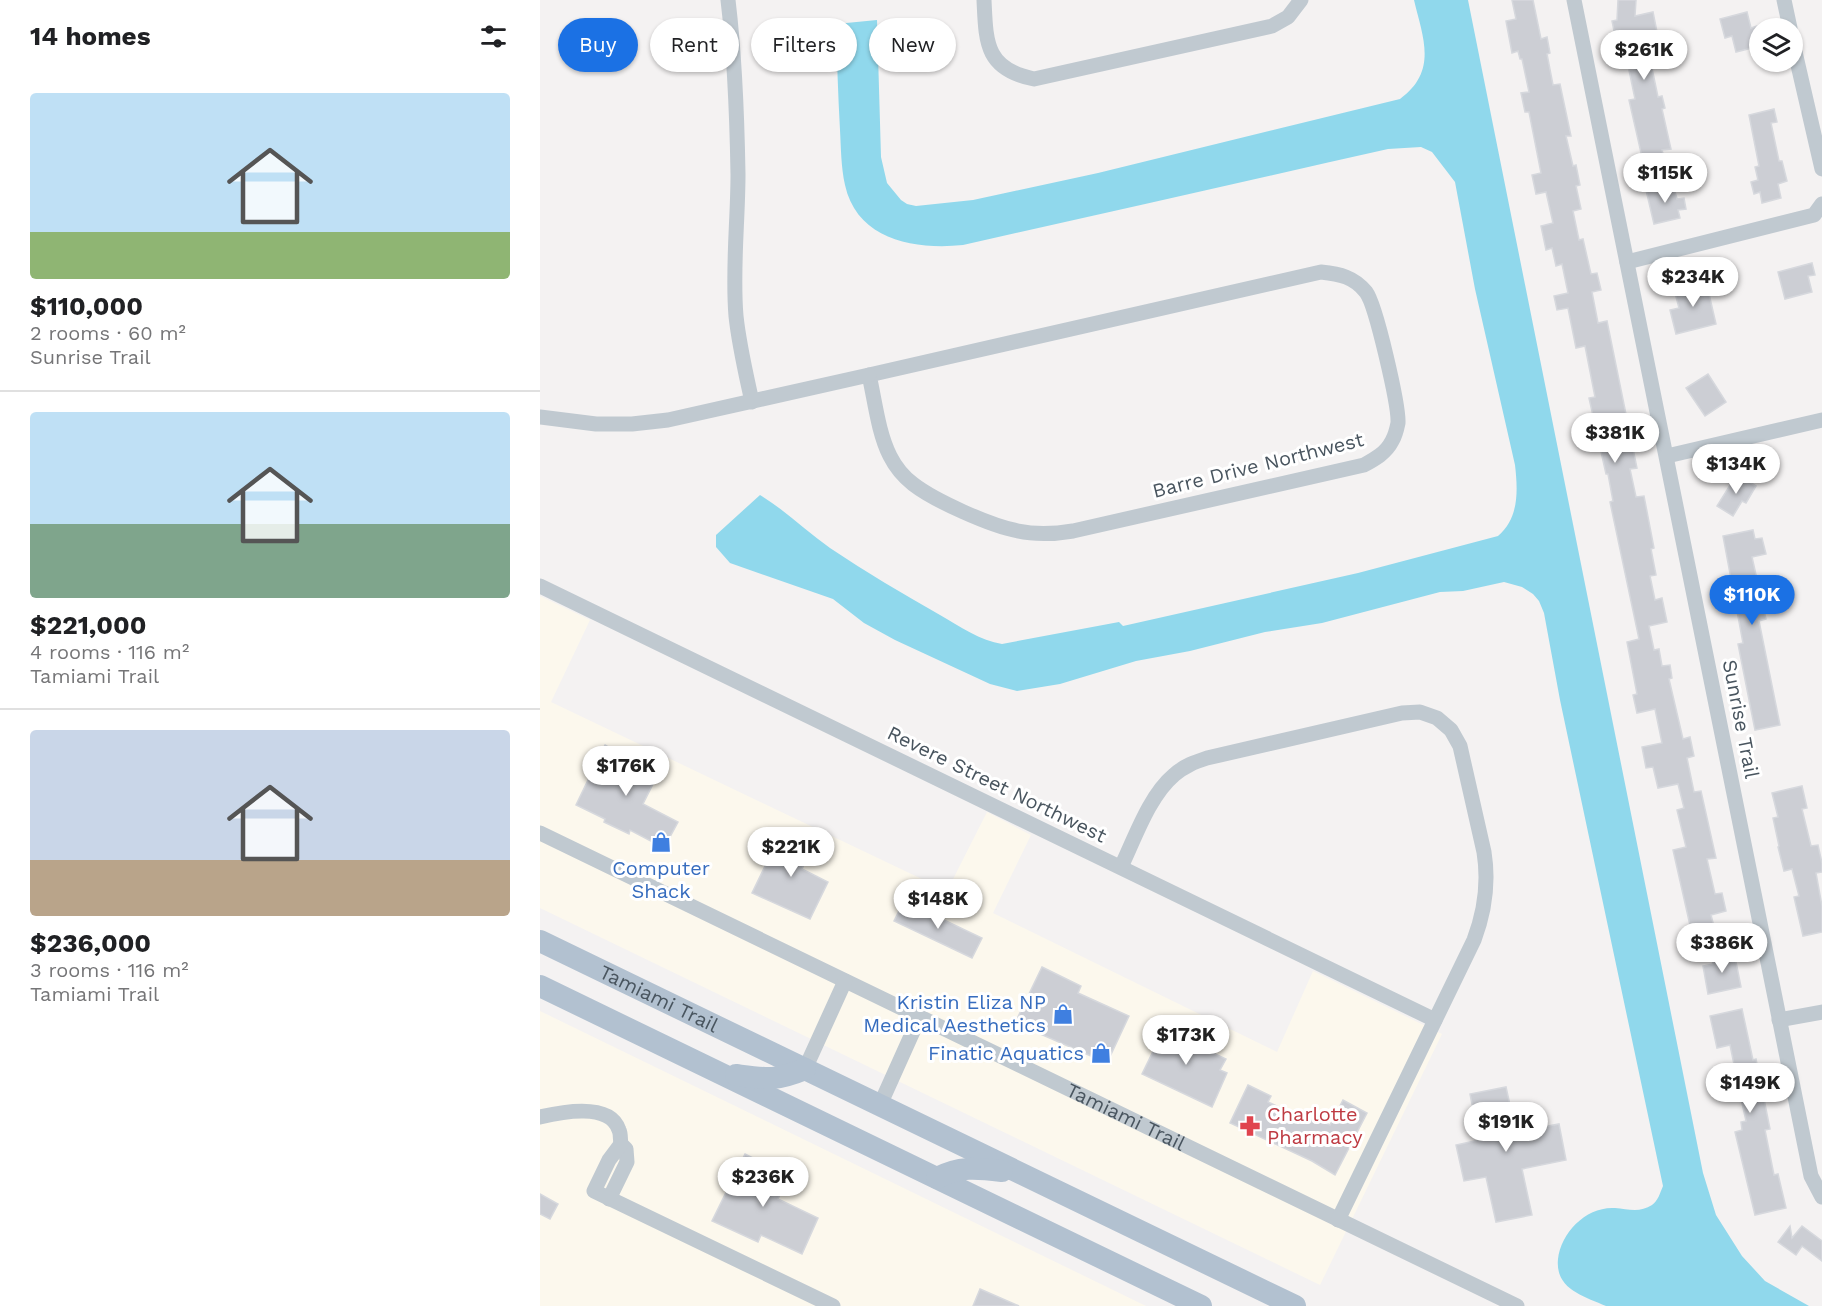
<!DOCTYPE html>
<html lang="en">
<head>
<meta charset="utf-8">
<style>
  body { margin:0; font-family:"Work Sans",sans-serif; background:#f6f6f6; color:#202124; height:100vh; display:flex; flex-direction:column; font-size:22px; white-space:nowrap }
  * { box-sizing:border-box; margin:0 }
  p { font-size:20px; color:#757577 }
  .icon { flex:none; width:33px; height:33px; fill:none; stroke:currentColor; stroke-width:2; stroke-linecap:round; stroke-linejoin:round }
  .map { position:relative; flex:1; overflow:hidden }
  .details { display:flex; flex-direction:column; background:#fff; width:540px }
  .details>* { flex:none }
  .guide { position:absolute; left:18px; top:18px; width:570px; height:54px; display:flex; gap:12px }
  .fabs { position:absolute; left:1209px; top:18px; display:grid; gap:12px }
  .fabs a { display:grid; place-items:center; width:54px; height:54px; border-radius:50%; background:#fff; box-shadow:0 2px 4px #0004; font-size:30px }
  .price { position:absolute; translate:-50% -51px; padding:0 14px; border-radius:21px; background:#fff; color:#222; font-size:20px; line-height:39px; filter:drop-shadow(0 2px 3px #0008) }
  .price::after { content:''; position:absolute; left:50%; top:36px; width:18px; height:14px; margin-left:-9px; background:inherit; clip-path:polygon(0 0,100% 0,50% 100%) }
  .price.current { background:#1b71e4; color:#fff }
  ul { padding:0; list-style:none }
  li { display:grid; align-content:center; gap:12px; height:318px; padding:0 30px }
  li+li { border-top:2px solid #e0e0e0 }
  li span { display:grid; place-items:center; height:186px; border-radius:6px; color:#555 }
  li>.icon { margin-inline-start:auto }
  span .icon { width:108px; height:108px; fill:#fffc; stroke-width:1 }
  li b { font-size:26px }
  h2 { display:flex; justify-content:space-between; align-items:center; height:72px; padding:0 30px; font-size:26px }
  .tag { padding:0 21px; border-radius:27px; background:#fff; box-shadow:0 2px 4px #0004; font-size:21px; line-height:54px }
  .tag.current { background:#1b71e4; color:#fff }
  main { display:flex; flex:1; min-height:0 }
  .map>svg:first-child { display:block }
  .commercial { fill:#fcf8ed }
  .water { fill:#90d8ec }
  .building { fill:#ccced4; stroke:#d6d8dd; stroke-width:1.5 }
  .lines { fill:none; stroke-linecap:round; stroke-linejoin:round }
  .street { stroke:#c0c9d0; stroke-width:15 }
  .primary { stroke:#b2c1d0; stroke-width:22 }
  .labels { text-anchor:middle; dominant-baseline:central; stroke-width:6; stroke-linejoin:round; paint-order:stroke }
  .street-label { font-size:20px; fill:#49555f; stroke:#fff }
  .shop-label { font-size:20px; fill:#366cbe; stroke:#fff; text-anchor:end }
  .health-label { font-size:20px; fill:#be3a42; stroke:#fff; text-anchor:start }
</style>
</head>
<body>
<main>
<section class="details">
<h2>14 homes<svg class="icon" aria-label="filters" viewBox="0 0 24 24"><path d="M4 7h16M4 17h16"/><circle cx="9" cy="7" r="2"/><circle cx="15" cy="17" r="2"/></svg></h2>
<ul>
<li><span style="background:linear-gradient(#bfe0f5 75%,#8fb573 0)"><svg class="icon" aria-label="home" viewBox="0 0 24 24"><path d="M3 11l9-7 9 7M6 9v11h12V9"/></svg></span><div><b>$110,000</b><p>2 rooms · 60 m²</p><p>Sunrise Trail</p></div></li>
<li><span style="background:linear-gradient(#bfe0f5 60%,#7fa58c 0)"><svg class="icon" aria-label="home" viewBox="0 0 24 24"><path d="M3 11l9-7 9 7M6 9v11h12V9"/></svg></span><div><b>$221,000</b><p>4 rooms · 116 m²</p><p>Tamiami Trail</p></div></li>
<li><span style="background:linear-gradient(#c9d6e8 70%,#b9a48a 0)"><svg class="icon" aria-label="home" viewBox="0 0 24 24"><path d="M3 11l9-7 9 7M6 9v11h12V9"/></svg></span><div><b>$236,000</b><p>3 rooms · 116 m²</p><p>Tamiami Trail</p></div></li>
</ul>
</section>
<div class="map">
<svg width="1282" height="1306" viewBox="0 0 1282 1306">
  <rect width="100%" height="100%" fill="#f4f2f2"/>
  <g class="commercial">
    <polygon points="0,596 50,620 11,702 407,891 447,812 491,835 453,913 737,1052 773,971 902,1034 780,1285 0,908"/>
    <polygon points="0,1011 606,1306 0,1306"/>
  </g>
  <path class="water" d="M 874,0 L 928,0 L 1163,1173 L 1176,1215 L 1202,1256 L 1225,1281 L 1269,1306 L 1066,1306 C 1043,1296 1015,1289 1018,1259 C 1021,1232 1047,1206 1075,1208 C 1088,1209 1100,1213 1112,1205 C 1118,1201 1120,1193 1123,1186 L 1020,700 L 1004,613 L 999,601 L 993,594 L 982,587 L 964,582 L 923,591 L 900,592 L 782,623 L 725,632 L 650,651 L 596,661 L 520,684 L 477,691 L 450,684 L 355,640 L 324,623 L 293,599 L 190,563 L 176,547 L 176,535 L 220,495 C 245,510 266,531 290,548 C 326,572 363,594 400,615 C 419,626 441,641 462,644 L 579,622 L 583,626 L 818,573 L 958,536 C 979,518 978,491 975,465 L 935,289 L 915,182 L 892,152 L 881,147 L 848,149 C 706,181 565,213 423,245 C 375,250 317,240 305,185 C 301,167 301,148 300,130 C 298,95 297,60 296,24 L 337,20 L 341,157 L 347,183 L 361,200 L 367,204 L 376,206 L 433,200 L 558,173 L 860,99 C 898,71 883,38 874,0 Z"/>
  <g class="building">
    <polygon points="972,0 993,0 1001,39 1007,37 1010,53 1007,54 1013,85 1020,84 1031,136 1026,136 1033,166 1036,165 1040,185 1036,186 1041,209 1033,211 1039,240 1043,239 1051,274 1057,273 1061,290 1052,292 1058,323 1067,321 1097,468 1090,469 1096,497 1104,496 1114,548 1111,549 1116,575 1110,576 1115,600 1122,598 1127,622 1109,626 1114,650 1119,649 1122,666 1130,665 1132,678 1129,679 1143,739 1150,737 1154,756 1147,758 1154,792 1161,791 1176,858 1167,859 1175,894 1182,893 1186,911 1171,915 1177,938 1154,943 1133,850 1146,847 1137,810 1144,808 1138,784 1118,788 1113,767 1106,768 1102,747 1122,743 1115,709 1097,713 1093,695 1097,694 1087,642 1099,639 1070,502 1073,501 1068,474 1066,474 1049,398 1055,397 1045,346 1036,348 1028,308 1017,310 1014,296 1028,293 1022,264 1016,266 1012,248 1006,250 1001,226 1013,223 1006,192 996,194 992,175 1001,173 989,112 985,112 981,93 989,92 982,59 980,59 978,51 972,53 966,21 976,19"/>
    <polygon points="1078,0 1096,0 1095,16 1113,12 1121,52 1109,54 1118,97 1122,96 1125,108 1122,109 1131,149 1122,150 1125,162 1104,166 1089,100 1095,99 1089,70 1095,69 1088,38 1076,40 1072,21 1077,20"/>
    <polygon points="1207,12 1211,28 1217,26 1220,46 1196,52 1192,36 1185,38 1180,19"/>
    <polygon points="1234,109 1237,122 1231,123 1239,161 1242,161 1247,181 1238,184 1241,198 1222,203 1220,192 1214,194 1211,182 1218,180 1215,167 1219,166 1209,115"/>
    <polygon points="1133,184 1137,199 1144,198 1146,209 1138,210 1140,218 1114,224 1106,190"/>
    <polygon points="1272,263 1275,275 1268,276 1272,292 1245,299 1238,272"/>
    <polygon points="1166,281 1176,324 1136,334 1130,310 1139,308 1134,289"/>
    <polygon points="1168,374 1186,402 1165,416 1146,388"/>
    <polygon points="1197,474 1216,486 1206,503 1202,501 1193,516 1177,506"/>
    <polygon points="1213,530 1215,539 1222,538 1226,554 1212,557 1226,619 1219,621 1240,725 1215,730 1198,644 1203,643 1183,536"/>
    <polygon points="65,745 92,762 94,758 120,770 103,804 138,822 124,848 90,830 89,834 64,822 65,819 36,805"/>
    <polygon points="1262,786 1267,808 1262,809 1271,846 1278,845 1282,863 1282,872 1276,873 1282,906 1282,932 1263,936 1254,897 1259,896 1252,869 1244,871 1238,847 1239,846 1233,818 1238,817 1232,793"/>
    <polygon points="242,831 273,845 262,869 288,882 270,919 212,893"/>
    <polygon points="364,901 442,938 432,958 354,921"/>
    <polygon points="1194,952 1201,987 1168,994 1163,966 1173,964 1172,957"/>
    <polygon points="502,967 541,986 538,993 589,1016 567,1063 475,1023"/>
    <polygon points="1202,1009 1213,1060 1216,1059 1230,1129 1225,1130 1234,1175 1238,1174 1246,1208 1215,1215 1195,1132 1202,1130 1201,1122 1206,1121 1200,1094 1193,1095 1189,1075 1196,1074 1190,1045 1177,1048 1170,1016"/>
    <polygon points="627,1023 651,1034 648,1041 686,1059 680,1070 687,1073 672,1107 602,1074"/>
    <polygon points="708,1085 731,1096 728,1102 771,1122 774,1118 790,1125 803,1100 827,1113 795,1175 772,1161 690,1123"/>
    <polygon points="966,1087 974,1123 980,1122 982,1131 1019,1124 1026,1160 982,1169 992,1215 956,1222 946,1177 924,1181 916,1145 939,1140 930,1094"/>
    <polygon points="205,1154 249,1176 238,1199 278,1218 262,1254 221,1235 218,1242 172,1221"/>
    <polygon points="0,1194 18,1204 10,1219 0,1214"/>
    <polygon points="1250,1226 1252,1238 1262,1226 1282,1241 1282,1261 1262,1246 1256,1255 1238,1242"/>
    <polygon points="440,1289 479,1306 433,1306"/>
  </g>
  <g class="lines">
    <g class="street">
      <path d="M 188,0 C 195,58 197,116 198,174 C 198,221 192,269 196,316 C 199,345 206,374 212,402"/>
      <path d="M 444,0 C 446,42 445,69 494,79 L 732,26 L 748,17 L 761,0"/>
      <polyline points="1034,0 1271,1176 1282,1197"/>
      <polyline points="1244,0 1250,28"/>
      <polyline points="1252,39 1282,169"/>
      <polyline points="1087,262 1274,215 1282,204"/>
      <path d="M 781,272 C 800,274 814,277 826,292 C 836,305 859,406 858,423 C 857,428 855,436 852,441 C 846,453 835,459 824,465 L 533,531 C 515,534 496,535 478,531 C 451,526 395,501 373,484 C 364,477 355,466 350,456 C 338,432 335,401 329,375 Z"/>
      <polyline points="0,417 56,424 92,424 128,420 329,375"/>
      <polyline points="1127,456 1282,420"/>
      <polyline points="0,586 895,1020"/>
      <path id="s1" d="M 0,833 L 977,1306"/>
      <path d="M 581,867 C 595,838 609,796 634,775 C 644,766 655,762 667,758 L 862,713 L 880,712 L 897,718 L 911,730 L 920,746 L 944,852 C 949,883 945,911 934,940 L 798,1220"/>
      <polyline points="1239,1020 1282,1012"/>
      <polyline points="265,1069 305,981"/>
      <polyline points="340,1105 380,1016"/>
      <path d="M 0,1117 C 21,1112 70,1102 79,1130 C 81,1134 80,1140 81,1144 L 86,1149 L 87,1162 L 69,1199"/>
      <polyline points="81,1144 69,1160 54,1191 293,1306"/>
    </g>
    <g class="primary">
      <path id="s2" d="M 0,941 L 755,1306"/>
      <polyline points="0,986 661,1306"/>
      <path d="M 196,1075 C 227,1079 236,1081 265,1069"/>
      <path d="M 397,1178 C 419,1166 437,1168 462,1171"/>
    </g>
  </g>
  <defs>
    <g id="shop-bare" transform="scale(1.62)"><path d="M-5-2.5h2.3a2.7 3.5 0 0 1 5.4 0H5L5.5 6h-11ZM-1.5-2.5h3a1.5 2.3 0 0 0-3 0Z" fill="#3f7fe0" stroke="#fff" stroke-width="2.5" paint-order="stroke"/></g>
    <g id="pharmacy-bare" transform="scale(1.62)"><path d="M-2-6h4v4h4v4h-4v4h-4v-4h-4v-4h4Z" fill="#e0444e" stroke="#fff" stroke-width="2.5" paint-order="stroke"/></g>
  </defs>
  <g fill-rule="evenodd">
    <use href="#shop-bare" x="121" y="842"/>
    <use href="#shop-bare" x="523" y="1014"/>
    <use href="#shop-bare" x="561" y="1053"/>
    <use href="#pharmacy-bare" x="710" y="1126"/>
  </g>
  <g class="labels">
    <g class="street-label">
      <text transform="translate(718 465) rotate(-14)">Barre Drive Northwest</text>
      <text transform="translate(1201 719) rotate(79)">Sunrise Trail</text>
      <text transform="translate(457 784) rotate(26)">Revere Street Northwest</text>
      <text stroke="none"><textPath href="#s2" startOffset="132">Tamiami Trail</textPath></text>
      <text stroke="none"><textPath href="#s1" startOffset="651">Tamiami Trail</textPath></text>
    </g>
    <g class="shop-label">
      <text x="121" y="868" text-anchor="middle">Computer<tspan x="121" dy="23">Shack</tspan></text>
      <text x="506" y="1002">Kristin Eliza NP<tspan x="506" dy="23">Medical Aesthetics</tspan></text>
      <text x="544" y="1053">Finatic Aquatics</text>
    </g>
    <g class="health-label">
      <text x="727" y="1114">Charlotte<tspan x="727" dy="23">Pharmacy</tspan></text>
    </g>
  </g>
</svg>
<div class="fabs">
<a><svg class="icon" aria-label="layers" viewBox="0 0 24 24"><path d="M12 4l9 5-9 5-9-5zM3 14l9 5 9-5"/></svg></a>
</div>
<b class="price" style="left:1104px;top:81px">$261K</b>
<b class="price" style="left:1125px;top:204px">$115K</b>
<b class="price" style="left:1153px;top:308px">$234K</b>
<b class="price" style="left:1075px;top:464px">$381K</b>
<b class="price" style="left:1196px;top:495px">$134K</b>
<b class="price current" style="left:1212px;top:626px">$110K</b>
<b class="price" style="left:86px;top:797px">$176K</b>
<b class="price" style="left:251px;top:878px">$221K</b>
<b class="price" style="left:398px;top:930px">$148K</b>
<b class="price" style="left:1182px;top:974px">$386K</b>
<b class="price" style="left:646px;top:1066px">$173K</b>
<b class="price" style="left:1210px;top:1114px">$149K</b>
<b class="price" style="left:966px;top:1153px">$191K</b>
<b class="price" style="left:223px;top:1208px">$236K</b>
<div class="guide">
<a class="tag current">Buy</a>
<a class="tag">Rent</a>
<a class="tag">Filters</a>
<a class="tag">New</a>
</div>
</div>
</main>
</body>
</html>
